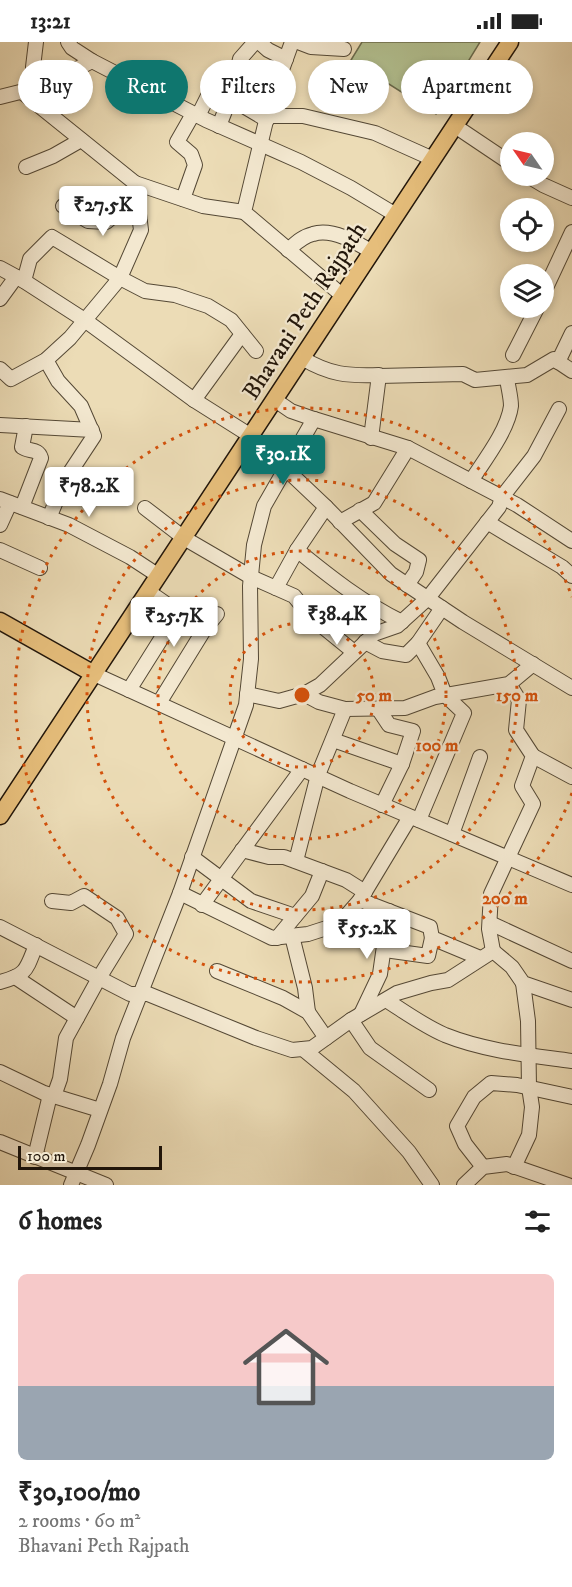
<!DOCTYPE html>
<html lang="en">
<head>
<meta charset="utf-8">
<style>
  body { margin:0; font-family:"IM FELL DW Pica",serif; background:#f6f6f6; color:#222; height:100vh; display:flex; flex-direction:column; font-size:22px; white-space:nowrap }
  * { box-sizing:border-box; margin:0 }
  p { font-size:20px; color:#767676 }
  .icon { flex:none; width:33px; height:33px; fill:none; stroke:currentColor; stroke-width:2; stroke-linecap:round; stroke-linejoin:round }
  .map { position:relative; height:1143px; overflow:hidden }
  .side { display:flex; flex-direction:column; background:#fff; flex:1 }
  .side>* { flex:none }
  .hud { position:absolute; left:18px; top:18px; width:537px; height:54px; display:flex; gap:12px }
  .needle { width:39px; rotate:304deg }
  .fabs { position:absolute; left:500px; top:90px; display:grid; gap:12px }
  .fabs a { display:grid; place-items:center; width:54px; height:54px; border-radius:50%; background:#fff; box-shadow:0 3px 9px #0003; font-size:30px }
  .scale { position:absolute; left:18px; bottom:15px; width:144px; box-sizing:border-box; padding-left:6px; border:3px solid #22160a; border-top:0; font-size:16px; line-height:21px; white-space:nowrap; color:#22160a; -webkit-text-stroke:4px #f3e8d0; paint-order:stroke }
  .price { position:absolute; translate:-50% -51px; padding:0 14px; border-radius:6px; background:#fff; color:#222; font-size:20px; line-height:39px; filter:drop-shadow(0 2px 3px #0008) }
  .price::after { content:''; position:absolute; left:50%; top:36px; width:18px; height:14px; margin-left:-9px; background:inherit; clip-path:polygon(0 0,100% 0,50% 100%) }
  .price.current { background:#0f766e; color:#fff }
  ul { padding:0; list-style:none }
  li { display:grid; align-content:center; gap:12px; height:318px; padding:0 18px }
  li+li { border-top:2px solid #e0e0e0 }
  li span { display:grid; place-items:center; height:186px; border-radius:9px; color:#555 }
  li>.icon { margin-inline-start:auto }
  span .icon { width:108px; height:108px; fill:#fffc; stroke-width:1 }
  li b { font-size:26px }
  h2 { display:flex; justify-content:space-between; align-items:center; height:72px; padding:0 18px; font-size:26px }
  .chip { padding:0 21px; border-radius:27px; background:#fff; box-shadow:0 3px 9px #0003; font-size:21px; line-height:54px }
  .chip.current { background:#0f766e; color:#fff }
  .status { display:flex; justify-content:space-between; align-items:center; height:42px; padding:0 30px; background:#fff; direction:ltr }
  .status svg { height:16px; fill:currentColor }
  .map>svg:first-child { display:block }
  .garden { fill:#b3c292; stroke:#6a6c4e; stroke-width:1.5 }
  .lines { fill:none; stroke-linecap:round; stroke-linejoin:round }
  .minor-casing { stroke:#544835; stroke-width:16 }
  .major-casing { stroke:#22160a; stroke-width:19 }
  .minor { stroke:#f3e8d0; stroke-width:14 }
  .major { stroke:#e6be7b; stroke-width:16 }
  .ring { fill:none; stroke:#d4520c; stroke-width:3; stroke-dasharray:3 6 }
  .labels { text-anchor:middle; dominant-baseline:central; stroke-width:4.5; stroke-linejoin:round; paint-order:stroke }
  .street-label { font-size:24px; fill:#22160a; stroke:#f3e8d0 }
  .centre { fill:#d4520c; stroke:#f3e8d0; stroke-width:3 }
  .ring-label { font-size:18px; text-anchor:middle; font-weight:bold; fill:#d4520c; stroke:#f3e8d0; stroke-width:4.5; stroke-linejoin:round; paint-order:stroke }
</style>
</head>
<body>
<div class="status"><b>13:21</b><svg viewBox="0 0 49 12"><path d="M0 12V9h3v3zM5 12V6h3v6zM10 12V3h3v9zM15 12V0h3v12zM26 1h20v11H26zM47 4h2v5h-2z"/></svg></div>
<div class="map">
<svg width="572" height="1143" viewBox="0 0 572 1143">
  <rect width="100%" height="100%" fill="#ecdcb6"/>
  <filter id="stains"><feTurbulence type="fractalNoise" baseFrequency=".00333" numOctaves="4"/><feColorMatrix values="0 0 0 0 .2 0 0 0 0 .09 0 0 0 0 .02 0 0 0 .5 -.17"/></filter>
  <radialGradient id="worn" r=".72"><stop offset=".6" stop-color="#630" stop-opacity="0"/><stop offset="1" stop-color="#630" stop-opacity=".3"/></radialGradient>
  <polygon class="garden" points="362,0 480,0 436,72 351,18"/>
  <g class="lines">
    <g class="minor-casing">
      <g id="minor">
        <polyline points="68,0 72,6 92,19"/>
        <polyline points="259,0 268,8 286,17"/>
        <polyline points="292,0 271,58 244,170 343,254"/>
        <polyline points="298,0 311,5 344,7"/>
        <polyline points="36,47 33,25 36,0"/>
        <polyline points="0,55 44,44 92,19 206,78 301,120 351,146 396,173"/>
        <polyline points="230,56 267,78"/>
        <polyline points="198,74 214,42 221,38 235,40"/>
        <polyline points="268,74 303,74 375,91 433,117"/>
        <polyline points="219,84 232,51 240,17 255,0"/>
        <polyline points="455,84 510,121"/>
        <polyline points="26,125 53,114 81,98"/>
        <polyline points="528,134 543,143 572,156"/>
        <polyline points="135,141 203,164 244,170"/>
        <polyline points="183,157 195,123 191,112 177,100 193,72"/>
        <polyline points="63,164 88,179 106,180 137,155"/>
        <path d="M 288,208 C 295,202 303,194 313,192 C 332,186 356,200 372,210"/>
        <polyline points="0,226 24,239 86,279 194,358 251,394 326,465 391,532 463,580 572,646"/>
        <polyline points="24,239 30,217 52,195 120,236 145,249 175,253 208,264 231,278 256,309"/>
        <polyline points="543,252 572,190"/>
        <polyline points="0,257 16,235"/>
        <polyline points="513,313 537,266"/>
        <path d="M 302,316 C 330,333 348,334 379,333 L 371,396"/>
        <polyline points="46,318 58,339 81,364 94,394 65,438 49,476"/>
        <polyline points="558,320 572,291"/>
        <polyline points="0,327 11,337 46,318 70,296 120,236 141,188 135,141 22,50"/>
        <polyline points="379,334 463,332 475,338 527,333 554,317 572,329"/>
        <polyline points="194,358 242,292"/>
        <polyline points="275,358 291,369 314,377 408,406 517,463 572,499"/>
        <polyline points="0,383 92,388"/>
        <path d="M 471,439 C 484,419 508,388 511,364 C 511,355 508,345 507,336"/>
        <polyline points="0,457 69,483 130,515 159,534"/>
        <path d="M 22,465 L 41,416 C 38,406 29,410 22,405 L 26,384"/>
        <polyline points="145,466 184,496 251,535 294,554 311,575 354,610"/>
        <polyline points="360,468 395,502 419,518 416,530 407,543"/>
        <polyline points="340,480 374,461 408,406"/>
        <polyline points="487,480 562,525 572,534"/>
        <polyline points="0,483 10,461"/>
        <polyline points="0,508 40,526"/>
        <path d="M 297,508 C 330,535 363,561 402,580"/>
        <polyline points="276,546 297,508 326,465"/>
        <polyline points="149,550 204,588"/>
        <polyline points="365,600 382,609 406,613 418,601 442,566"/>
        <polyline points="418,601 438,635 445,653 464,671 419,778"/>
        <polyline points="94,632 350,749 572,843"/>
        <polyline points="129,648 178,570"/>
        <polyline points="247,652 279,659 304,652 320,643 374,592 397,584 428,556 499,465 502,455 534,414 559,367"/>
        <polyline points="304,652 319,660 345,667 405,666 435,655 509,642 533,622"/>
        <polyline points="159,661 204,588 217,572"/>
        <polyline points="379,668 389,683 413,689 402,722 382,763"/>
        <polyline points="333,698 402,722"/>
        <polyline points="533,714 572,735"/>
        <polyline points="452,792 480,715"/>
        <polyline points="242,808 269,815 284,815 346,838 365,850"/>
        <polyline points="192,815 251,859 295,874"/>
        <polyline points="296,819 318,733 345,667"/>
        <polyline points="180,851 272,896 308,892 339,882 360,858 410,775"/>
        <polyline points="360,858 430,885 432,896 480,916"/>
        <polyline points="52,859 71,861 84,854 117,876 126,892 99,936 66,996 60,1037 54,1054"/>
        <polyline points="202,863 302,727"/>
        <polyline points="490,881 572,919"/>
        <polyline points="0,885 130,952 148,952 256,996 292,1008 312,1006 351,978 397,951 431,941 448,938 493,909 512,925 523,941 572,958"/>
        <polyline points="292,894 305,946 308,970"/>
        <polyline points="277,896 312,854 322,829"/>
        <polyline points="385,908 428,914 432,896"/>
        <polyline points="493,909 489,887 491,852 533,762 522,744 533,714 516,688 519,658 509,642"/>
        <polyline points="217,929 283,956 308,970 326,996"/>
        <polyline points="15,935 77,976"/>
        <path d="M 0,940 C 27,933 26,928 36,903"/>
        <path d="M 386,958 C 405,970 424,984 445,993 C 485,1009 529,1013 572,1019"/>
        <polyline points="361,972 380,932 389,869"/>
        <polyline points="351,978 370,1006 429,1048"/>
        <polyline points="303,1007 354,1049 409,1110 432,1143"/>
        <polyline points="0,1030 44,1051 100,1068"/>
        <polyline points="0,1100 106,1143"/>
        <polyline points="35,1115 50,1053"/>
        <polyline points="483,1125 465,1102 457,1084 474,1055 491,1041 517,1043 572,1055"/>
        <polyline points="514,1125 529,1093 532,1065 529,1045 528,979 523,941"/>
        <polyline points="71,1143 88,1103 110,1042 123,996 180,851 246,663 251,617 250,544 254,503 264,464 314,377"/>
        <polyline points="464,1143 483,1125 507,1122 568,1143"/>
      </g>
    </g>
    <g class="major-casing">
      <g id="major">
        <polyline points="0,579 94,632"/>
        <polyline points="0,774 510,0"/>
      </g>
    </g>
    <use href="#minor" class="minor"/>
    <use href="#major" class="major"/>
  </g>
  <g class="ring">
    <circle cx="302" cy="653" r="72"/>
    <circle cx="302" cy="653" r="144"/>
    <circle cx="302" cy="653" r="215"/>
    <path d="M572 751A287 287 0 1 1 572 555"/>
  </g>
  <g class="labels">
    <g class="street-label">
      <text transform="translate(305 269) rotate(-57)">Bhavani Peth Rajpath</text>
    </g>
  </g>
  <circle cx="302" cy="653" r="9" class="centre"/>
  <g class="ring-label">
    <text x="374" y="659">50 m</text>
    <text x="517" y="659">150 m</text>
    <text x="437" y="709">100 m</text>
    <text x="505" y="862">200 m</text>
  </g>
  <rect width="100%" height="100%" filter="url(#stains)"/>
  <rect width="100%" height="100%" fill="url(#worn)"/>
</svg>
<div class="fabs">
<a><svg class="needle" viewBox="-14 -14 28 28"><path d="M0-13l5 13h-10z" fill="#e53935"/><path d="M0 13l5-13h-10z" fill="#767676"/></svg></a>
<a><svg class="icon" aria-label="locate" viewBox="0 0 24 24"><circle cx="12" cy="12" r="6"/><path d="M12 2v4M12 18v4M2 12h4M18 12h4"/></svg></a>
<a><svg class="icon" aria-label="layers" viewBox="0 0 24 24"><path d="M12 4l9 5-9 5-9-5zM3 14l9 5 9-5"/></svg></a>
</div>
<div class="scale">100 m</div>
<b class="price" style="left:103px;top:195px">₹27.5K</b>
<b class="price current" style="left:283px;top:444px">₹30.1K</b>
<b class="price" style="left:89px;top:476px">₹78.2K</b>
<b class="price" style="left:337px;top:604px">₹38.4K</b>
<b class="price" style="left:174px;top:606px">₹25.7K</b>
<b class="price" style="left:367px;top:918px">₹55.2K</b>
<div class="hud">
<a class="chip">Buy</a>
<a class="chip current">Rent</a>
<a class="chip">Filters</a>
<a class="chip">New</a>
<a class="chip">Apartment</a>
</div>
</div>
<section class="side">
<h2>6 homes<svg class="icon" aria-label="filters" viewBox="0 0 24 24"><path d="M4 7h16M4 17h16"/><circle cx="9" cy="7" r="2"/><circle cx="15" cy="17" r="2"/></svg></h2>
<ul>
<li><span style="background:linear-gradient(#f6c9c9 60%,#9aa5b1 0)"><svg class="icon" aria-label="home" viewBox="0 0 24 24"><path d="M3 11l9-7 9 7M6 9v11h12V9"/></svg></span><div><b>₹30,100/mo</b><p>2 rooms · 60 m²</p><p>Bhavani Peth Rajpath</p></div></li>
</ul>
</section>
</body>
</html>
